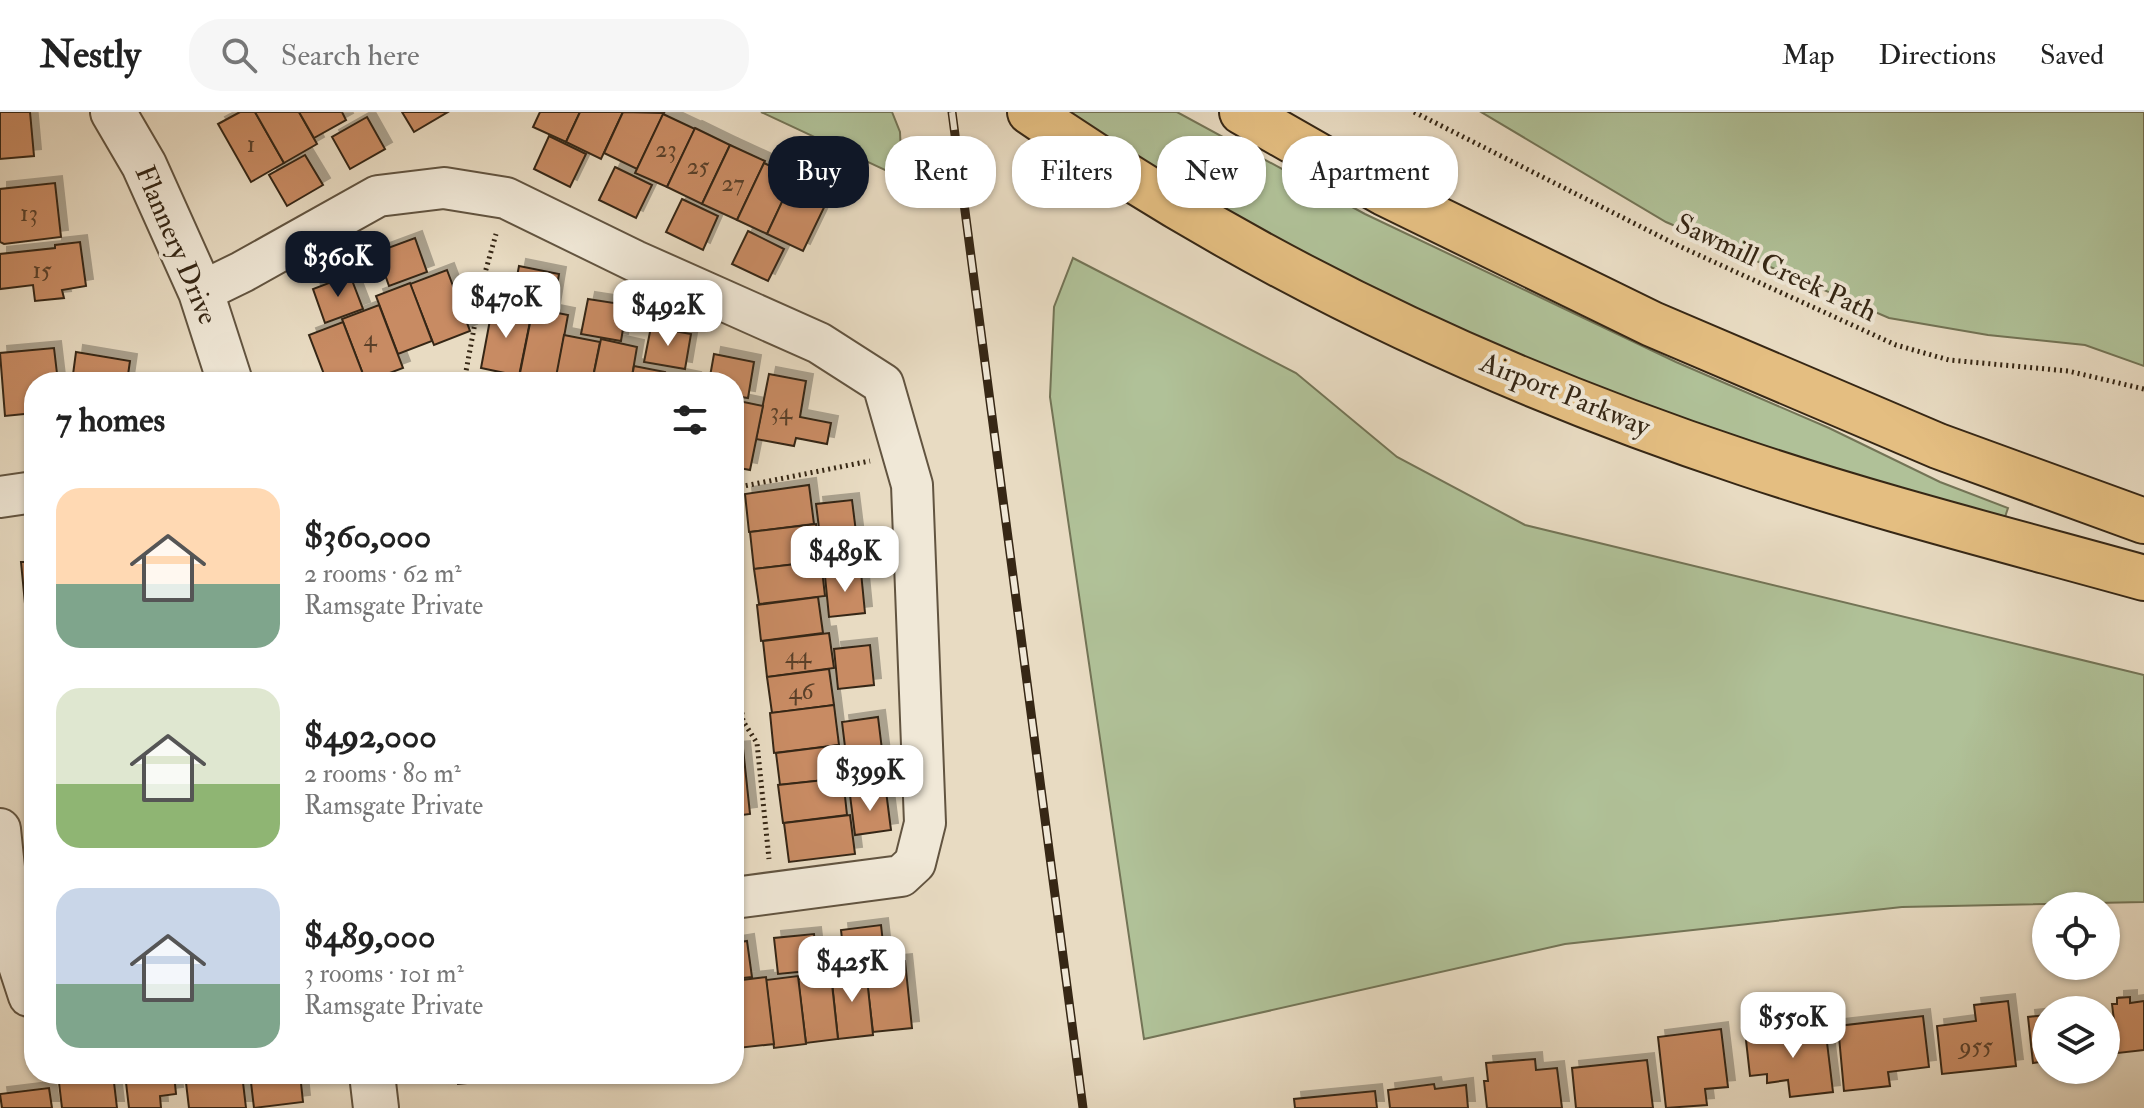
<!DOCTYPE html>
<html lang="en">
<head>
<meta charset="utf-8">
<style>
  body { margin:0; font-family:"IM FELL Double Pica",serif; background:#f6f6f6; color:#222; height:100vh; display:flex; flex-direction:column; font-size:30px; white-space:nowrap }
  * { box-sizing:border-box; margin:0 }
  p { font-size:26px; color:#767676 }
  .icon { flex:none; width:44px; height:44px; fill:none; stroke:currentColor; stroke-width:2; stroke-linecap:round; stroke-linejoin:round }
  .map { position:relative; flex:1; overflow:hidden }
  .side { position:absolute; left:24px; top:260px; width:720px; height:712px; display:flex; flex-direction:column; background:#fff; border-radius:32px; box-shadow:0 2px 6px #0004 }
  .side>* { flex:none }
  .hud { position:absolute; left:768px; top:24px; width:760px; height:72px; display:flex; gap:16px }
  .controls { position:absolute; left:2032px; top:780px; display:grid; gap:16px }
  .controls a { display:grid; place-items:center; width:88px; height:88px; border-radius:50%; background:#fff; box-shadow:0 2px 6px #0004; font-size:40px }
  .price { position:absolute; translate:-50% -68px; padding:0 18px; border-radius:16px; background:#fff; color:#222; font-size:26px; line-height:52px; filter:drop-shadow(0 2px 4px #0008) }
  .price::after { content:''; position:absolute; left:50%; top:48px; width:24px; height:18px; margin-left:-12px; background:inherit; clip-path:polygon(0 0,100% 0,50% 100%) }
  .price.selected { background:#111827; color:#fff }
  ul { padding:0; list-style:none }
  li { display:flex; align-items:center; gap:24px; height:200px; padding:0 32px }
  li span { display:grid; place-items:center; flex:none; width:224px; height:160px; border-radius:24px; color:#555 }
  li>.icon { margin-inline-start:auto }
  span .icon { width:96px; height:96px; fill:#fffc; stroke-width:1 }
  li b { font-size:34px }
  h2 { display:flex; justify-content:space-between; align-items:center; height:96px; padding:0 32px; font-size:34px }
  .tag { padding:0 28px; border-radius:32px; background:#fff; box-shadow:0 2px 6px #0004; font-size:28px; line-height:72px }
  .tag.selected { background:#111827; color:#fff }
  header { display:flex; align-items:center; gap:48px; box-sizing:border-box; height:112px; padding:0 40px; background:#fff; border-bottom:2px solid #e0e0e0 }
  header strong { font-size:38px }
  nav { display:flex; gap:44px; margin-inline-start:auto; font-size:28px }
  .search { width:560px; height:72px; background:#f6f6f6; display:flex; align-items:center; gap:20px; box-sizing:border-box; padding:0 28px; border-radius:32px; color:#767676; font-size:30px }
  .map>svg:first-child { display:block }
  .green { fill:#b0c198; stroke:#737456; stroke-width:2 }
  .building { fill:#c88b64; stroke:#362715; stroke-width:2; filter:url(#shadow) }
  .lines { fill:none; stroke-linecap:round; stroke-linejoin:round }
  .minor-casing { stroke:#625440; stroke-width:44 }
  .tertiary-casing { stroke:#625440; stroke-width:48 }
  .trunk-casing { stroke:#362715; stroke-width:48 }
  .path { stroke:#362715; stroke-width:5; stroke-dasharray:2 4; stroke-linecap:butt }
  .minor { stroke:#f0e8d7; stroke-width:40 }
  .tertiary { stroke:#f0e8d7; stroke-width:44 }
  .trunk { stroke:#e4be81; stroke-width:44 }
  .rail-casing { stroke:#362715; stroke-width:9 }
  .rail { stroke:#f0e8d7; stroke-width:6; stroke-dasharray:18; stroke-linecap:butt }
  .labels { text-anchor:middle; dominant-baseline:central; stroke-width:8; stroke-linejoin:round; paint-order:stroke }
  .number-label { font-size:24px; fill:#5a4029 }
  .street-label { font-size:28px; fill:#362715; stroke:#f0e8d7 }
</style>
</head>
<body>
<header>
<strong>Nestly</strong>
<div class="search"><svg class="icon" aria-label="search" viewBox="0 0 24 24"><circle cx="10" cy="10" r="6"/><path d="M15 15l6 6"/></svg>Search here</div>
<nav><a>Map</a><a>Directions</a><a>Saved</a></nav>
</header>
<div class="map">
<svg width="2144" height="996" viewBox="0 0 2144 996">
  <defs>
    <filter id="shadow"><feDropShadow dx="7" dy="-7" stdDeviation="0" flood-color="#0004"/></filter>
  </defs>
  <rect width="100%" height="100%" fill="#e8dbc2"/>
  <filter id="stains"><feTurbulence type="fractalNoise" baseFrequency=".0025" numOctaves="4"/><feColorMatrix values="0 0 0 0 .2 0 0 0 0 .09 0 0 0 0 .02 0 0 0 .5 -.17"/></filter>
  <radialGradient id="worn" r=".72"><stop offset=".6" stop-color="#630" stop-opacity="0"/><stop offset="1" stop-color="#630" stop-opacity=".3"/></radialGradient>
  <g class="green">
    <polygon points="761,0 892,0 900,20 902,66"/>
    <polygon points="1066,0 1177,0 1365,102 1676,250 1829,316 1940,370 2008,396 2004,408 1631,294 1389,187 1225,104"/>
    <polygon points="1481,0 2144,0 2144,254 2085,233 1988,223 1889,206 1666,110"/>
    <polygon points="1073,146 1296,261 1397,345 1525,413 2144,563 2144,790 1902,795 1565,832 1144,927 1050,285 1054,195"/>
  </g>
  <g class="building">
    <polygon points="0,0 30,0 34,44 0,47"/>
    <polygon points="240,0 255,0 284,51 251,70 218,12"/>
    <polygon points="255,0 299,0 317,32 284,51"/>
    <polygon points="299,0 342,0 346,8 314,26"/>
    <polygon points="402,0 448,0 414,20"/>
    <polygon points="540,0 580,0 566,30 533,15"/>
    <polygon points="580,0 623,0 601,47 566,30"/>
    <polygon points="623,0 664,1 637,57 604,41"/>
    <polygon points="663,2 695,17 667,75 635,61"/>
    <polygon points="367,5 385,37 350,57 332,25"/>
    <polygon points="695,16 730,33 702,92 667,75"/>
    <polygon points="549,24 586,42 570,75 534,57"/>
    <polygon points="730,33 765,49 737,108 702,92"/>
    <polygon points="305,43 323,73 287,94 269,63"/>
    <polygon points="764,51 794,65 767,122 737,108"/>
    <polygon points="615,55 652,73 636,106 599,88"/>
    <polygon points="794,64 831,81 803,139 767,122"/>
    <polygon points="55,71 61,125 4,132 0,130 0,77"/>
    <polygon points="682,87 718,104 703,138 666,120"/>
    <polygon points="748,119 784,137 768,169 732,152"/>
    <polygon points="415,126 427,160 389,174 377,140"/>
    <polygon points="80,130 86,174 62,178 64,186 35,189 33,173 0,177 0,142 55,136 55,133"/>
    <polygon points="519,154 559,162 553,198 512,191"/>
    <polygon points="447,158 470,219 434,233 410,172"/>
    <polygon points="350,163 363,197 325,211 313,177"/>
    <polygon points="410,171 432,229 398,242 376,184"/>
    <polygon points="588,187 627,193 621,229 581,222"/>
    <polygon points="493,192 532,200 519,264 481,256"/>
    <polygon points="379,193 403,256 366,270 342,207"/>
    <polygon points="533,196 568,203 556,269 520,261"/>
    <polygon points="343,210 366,270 327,270 309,223"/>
    <polygon points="651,215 691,222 685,257 644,250"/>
    <polygon points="564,223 600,230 592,270 555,270"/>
    <polygon points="601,227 637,235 631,270 592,270"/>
    <polygon points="54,236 58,270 34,270 34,301 5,304 0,241"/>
    <polygon points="76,240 130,249 127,270 72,270"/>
    <polygon points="714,242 754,250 748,286 734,284 734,270 709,270"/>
    <polygon points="634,254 665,260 663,270 631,270"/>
    <polygon points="664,261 694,267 693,270 663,270"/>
    <polygon points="769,262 806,269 800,305 831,311 827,332 796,326 794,334 756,327"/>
    <polygon points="734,288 763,294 750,358 734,355"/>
    <polygon points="809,373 814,412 749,420 745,382"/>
    <polygon points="852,388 857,428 821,432 816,392"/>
    <polygon points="816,412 821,449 754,457 750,420"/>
    <polygon points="821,449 825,484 759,492 754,457"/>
    <polygon points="21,450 34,450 34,502 26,502"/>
    <polygon points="861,460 865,501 829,505 825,464"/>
    <polygon points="818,485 823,521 761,529 757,493"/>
    <polygon points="829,521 834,556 767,565 763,529"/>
    <polygon points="870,533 874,573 838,577 834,537"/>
    <polygon points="829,557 834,593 772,601 767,565"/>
    <polygon points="834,593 839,633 774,641 770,601"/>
    <polygon points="878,605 883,646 847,651 842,610"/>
    <polygon points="839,633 843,666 780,673 776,641"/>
    <polygon points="743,636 750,702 734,704 734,637"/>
    <polygon points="843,666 847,703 783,711 778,673"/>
    <polygon points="886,679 891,718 855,723 850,683"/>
    <polygon points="850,703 855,742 789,750 784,711"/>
    <polygon points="881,813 885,849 845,854 841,818"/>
    <polygon points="814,822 818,858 778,862 774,826"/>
    <polygon points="747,829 752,865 734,867 734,831"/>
    <polygon points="905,849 912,916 873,920 865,853"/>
    <polygon points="866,857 873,923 838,927 831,861"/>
    <polygon points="831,863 838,927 806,931 798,867"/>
    <polygon points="798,864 806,932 774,936 766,868"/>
    <polygon points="766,865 774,932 738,936 734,869"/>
    <polygon points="2130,885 2130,891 2144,889 2144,938 2118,941 2112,892 2117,892 2117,886"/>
    <polygon points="2008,889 2016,954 1942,962 1937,914 1976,909 1974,893"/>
    <polygon points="2046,903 2046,949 2033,951 2028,905"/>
    <polygon points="1923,904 1929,955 1888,960 1890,974 1844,979 1838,914"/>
    <polygon points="1825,914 1833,980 1790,985 1788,968 1767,971 1767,962 1750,964 1746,928 1762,926 1761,922"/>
    <polygon points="1721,917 1728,975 1705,977 1707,993 1666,996 1658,925"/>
    <polygon points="1535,947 1536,958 1557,956 1562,996 1487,996 1484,969 1488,969 1486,951"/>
    <polygon points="1647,948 1653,996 1576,996 1572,956"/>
    <polygon points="58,962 113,962 117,996 62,996"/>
    <polygon points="125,962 174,962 176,982 160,984 161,996 129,996"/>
    <polygon points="185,962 242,962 246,996 189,996"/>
    <polygon points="250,962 300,962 303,990 254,996"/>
    <polygon points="457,962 496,962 497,968 458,972"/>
    <polygon points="1434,972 1435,977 1466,973 1468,996 1390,996 1388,978"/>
    <polygon points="49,976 52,996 2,996 0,982"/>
    <polygon points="1375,979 1377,996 1295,996 1294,987"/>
  </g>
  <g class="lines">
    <g class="minor-casing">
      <g id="minor">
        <polyline points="201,180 242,160 378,84 444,76 506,86 635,149 819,231 883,272 912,373 925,711 915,751 901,764 734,786"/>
        <polyline points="0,385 34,380"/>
        <polyline points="0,717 12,832 29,884 34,885"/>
      </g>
    </g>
    <g class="tertiary-casing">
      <g id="tertiary">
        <polyline points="113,0 144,53 201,180 230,270"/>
        <polyline points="372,962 376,996"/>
      </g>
    </g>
    <g class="trunk-casing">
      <g id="trunk">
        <path d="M 1030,0 C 1249,152 1492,267 1745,351 C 1876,395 2011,429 2144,466"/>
        <polyline points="1242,0 1384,81 1652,212 1938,334 2144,409"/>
      </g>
    </g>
    <g class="path">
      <polyline points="1414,0 1679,134 1896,233 1949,248 2068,259 2144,277"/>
      <polyline points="464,270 483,168 496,122"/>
      <polyline points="734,376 870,349"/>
      <polyline points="734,541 743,609 757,631 769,747"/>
    </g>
    <use href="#minor" class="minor"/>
    <use href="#tertiary" class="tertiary"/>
    <use href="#trunk" class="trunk"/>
    <g class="rail-casing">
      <polyline id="rail" points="952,0 1083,996"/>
    </g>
    <use href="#rail" class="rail"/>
  </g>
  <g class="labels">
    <g class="number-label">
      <text x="251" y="32">1</text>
      <text x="666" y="37">23</text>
      <text x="698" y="54">25</text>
      <text x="733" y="71">27</text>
      <text x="29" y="101">13</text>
      <text x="42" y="158">15</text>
      <text x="370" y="226">4</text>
      <text x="781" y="299">34</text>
      <text x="798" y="543">44</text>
      <text x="801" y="579">46</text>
      <text x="1976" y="934">955</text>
    </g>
    <g class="street-label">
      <text transform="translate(176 133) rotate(67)">Flannery Drive</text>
      <text transform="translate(1776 156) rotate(25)">Sawmill Creek Path</text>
      <text transform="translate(1565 283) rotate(22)">Airport Parkway</text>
    </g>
  </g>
  <rect width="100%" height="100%" filter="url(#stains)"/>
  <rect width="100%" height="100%" fill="url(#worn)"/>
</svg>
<div class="controls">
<a><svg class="icon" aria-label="locate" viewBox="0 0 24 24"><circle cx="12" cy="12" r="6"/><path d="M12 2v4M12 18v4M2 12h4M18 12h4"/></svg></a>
<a><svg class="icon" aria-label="layers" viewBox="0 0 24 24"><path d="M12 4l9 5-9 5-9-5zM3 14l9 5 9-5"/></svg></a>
</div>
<b class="price selected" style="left:338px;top:187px">$360K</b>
<b class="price" style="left:506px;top:228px">$470K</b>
<b class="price" style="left:668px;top:236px">$492K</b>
<b class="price" style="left:845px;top:482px">$489K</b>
<b class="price" style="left:870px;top:701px">$399K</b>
<b class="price" style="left:852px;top:892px">$425K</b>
<b class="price" style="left:1793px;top:948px">$550K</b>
<div class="hud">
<a class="tag selected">Buy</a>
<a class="tag">Rent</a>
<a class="tag">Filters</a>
<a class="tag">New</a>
<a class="tag">Apartment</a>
</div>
<section class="side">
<h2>7 homes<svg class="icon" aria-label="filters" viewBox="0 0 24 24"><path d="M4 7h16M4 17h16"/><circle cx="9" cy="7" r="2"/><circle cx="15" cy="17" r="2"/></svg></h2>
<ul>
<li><span style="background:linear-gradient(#ffd9b3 60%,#7fa58c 0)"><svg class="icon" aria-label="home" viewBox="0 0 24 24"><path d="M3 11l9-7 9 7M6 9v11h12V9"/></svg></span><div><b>$360,000</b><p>2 rooms · 62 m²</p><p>Ramsgate Private</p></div></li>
<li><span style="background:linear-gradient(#dfe7d0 60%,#8fb573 0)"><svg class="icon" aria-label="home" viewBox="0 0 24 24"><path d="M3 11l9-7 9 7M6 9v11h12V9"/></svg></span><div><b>$492,000</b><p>2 rooms · 80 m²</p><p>Ramsgate Private</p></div></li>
<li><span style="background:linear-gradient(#c9d6e8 60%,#7fa58c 0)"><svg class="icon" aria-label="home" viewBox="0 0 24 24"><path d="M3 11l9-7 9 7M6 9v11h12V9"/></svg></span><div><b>$489,000</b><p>3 rooms · 101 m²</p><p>Ramsgate Private</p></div></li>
</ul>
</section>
</div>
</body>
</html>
